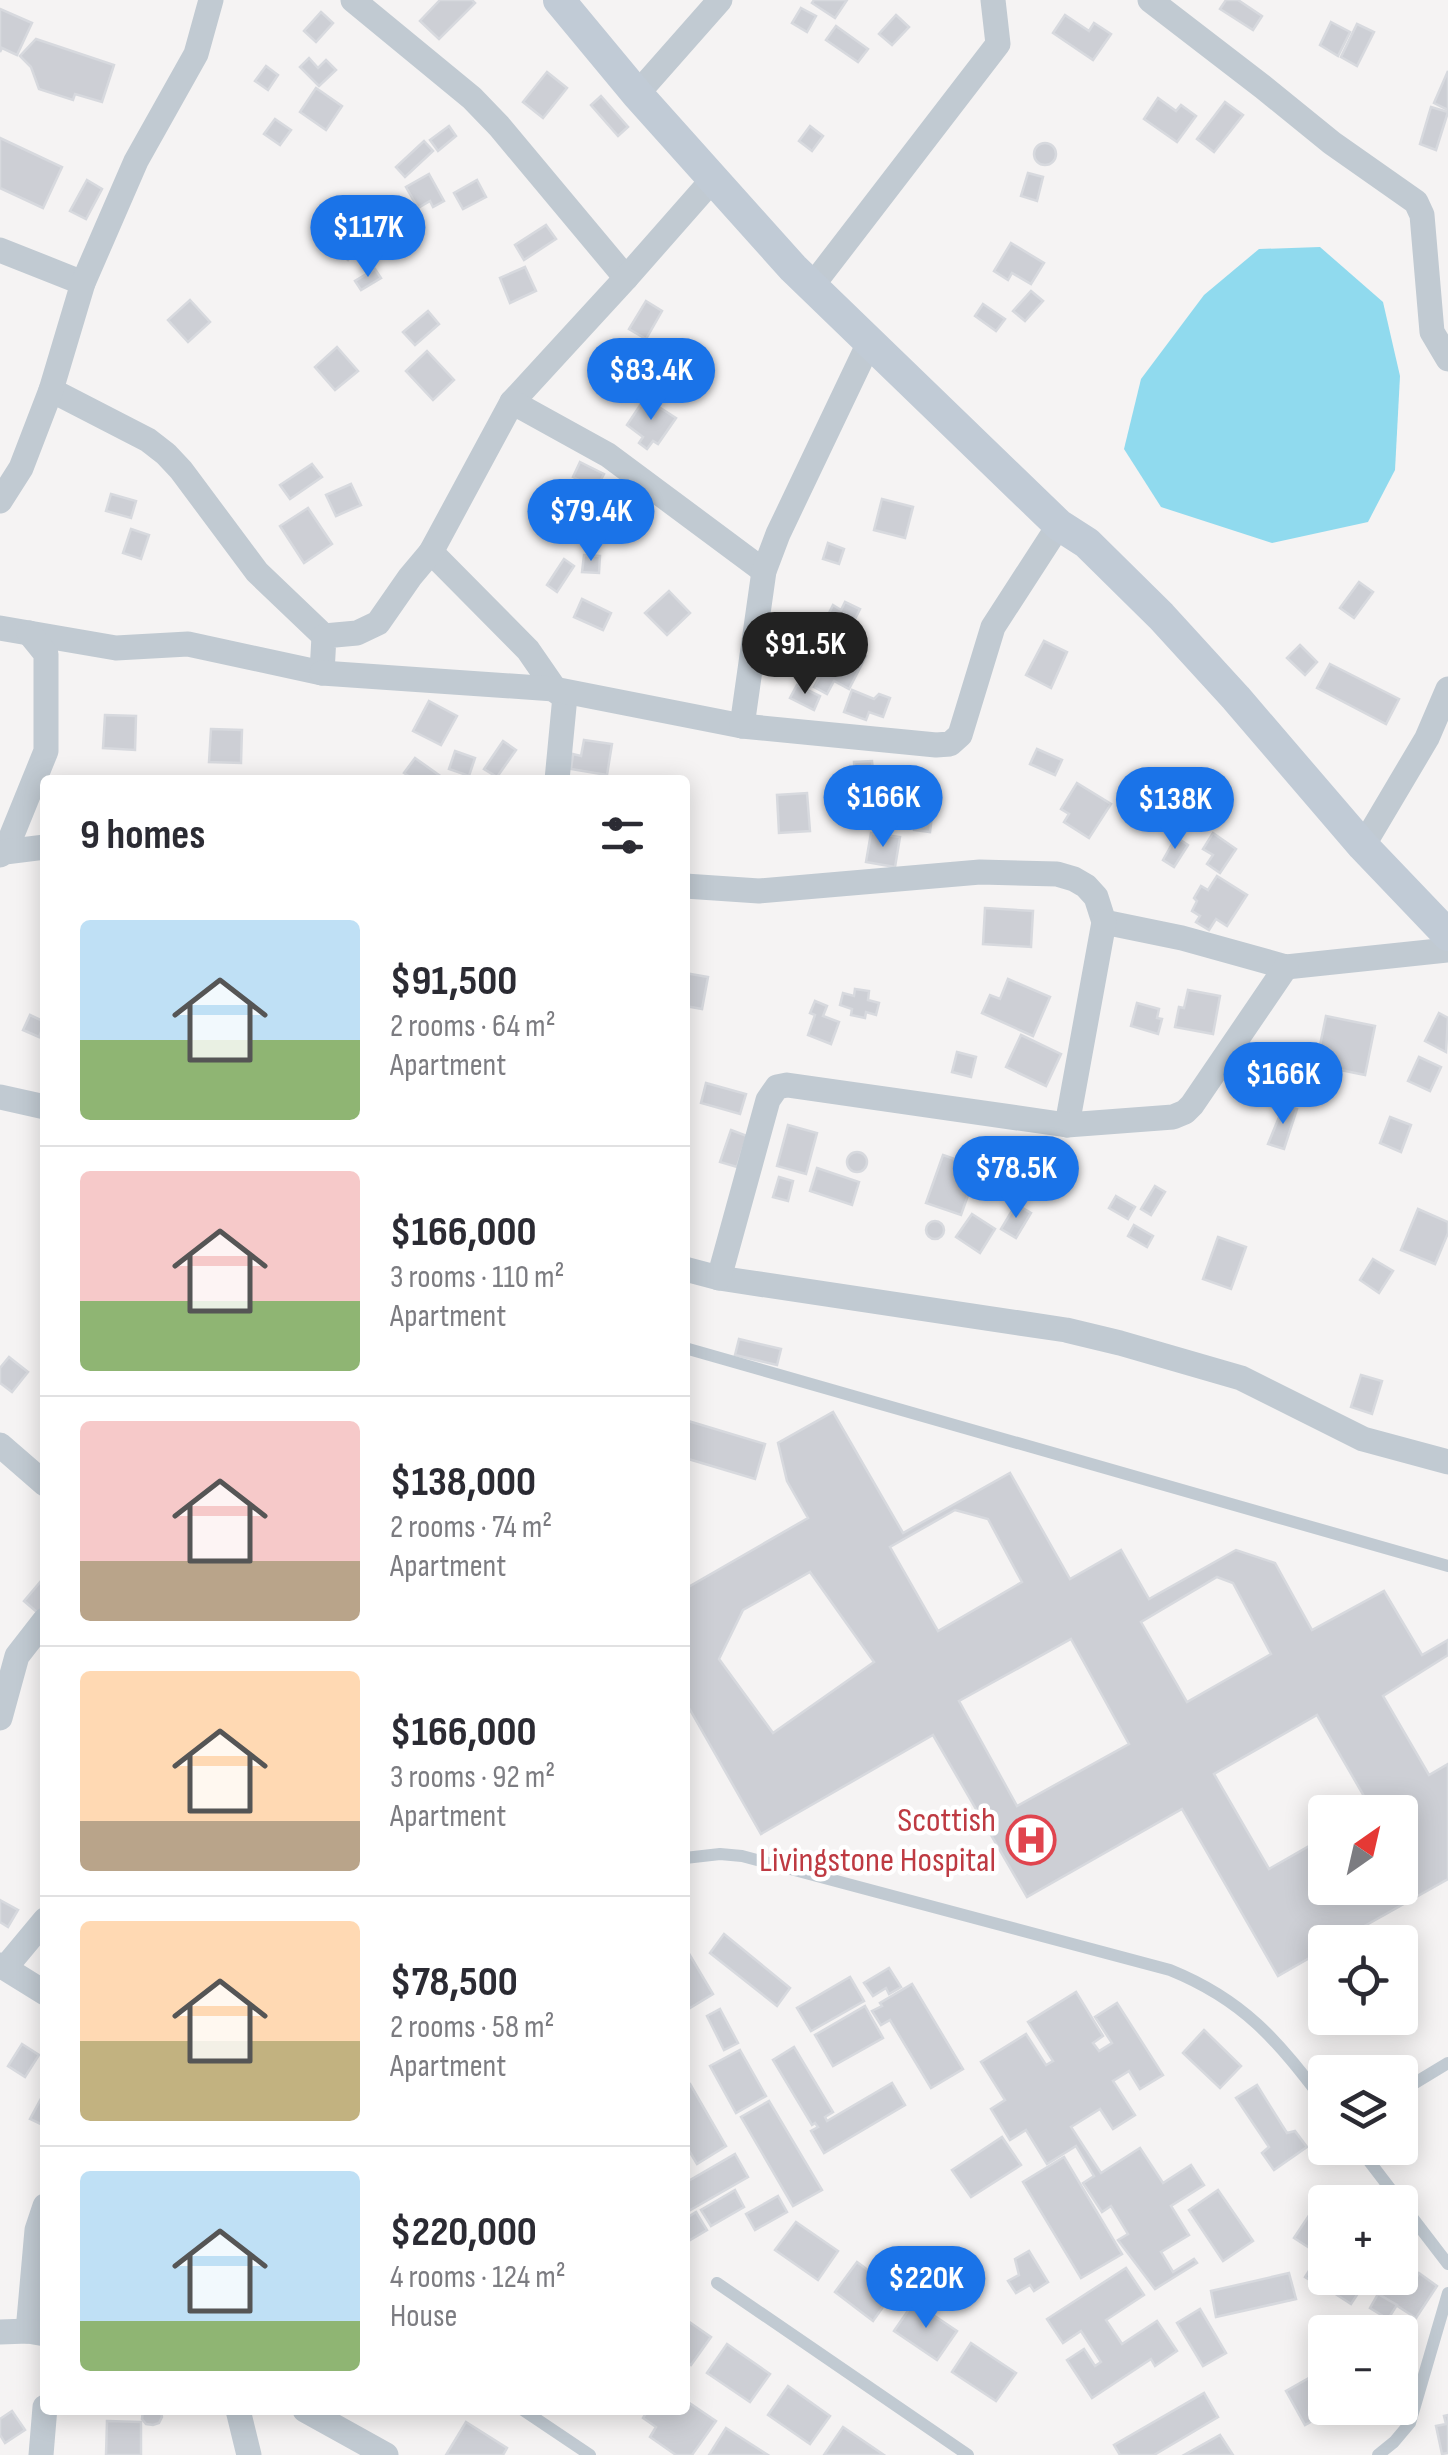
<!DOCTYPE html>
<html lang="en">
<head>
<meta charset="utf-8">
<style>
  body { margin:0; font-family:"Sofia Sans Condensed",sans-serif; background:#f7f7f7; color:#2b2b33; height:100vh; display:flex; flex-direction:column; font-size:38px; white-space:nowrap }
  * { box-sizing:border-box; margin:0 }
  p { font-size:32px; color:#7c7c81 }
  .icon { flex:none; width:55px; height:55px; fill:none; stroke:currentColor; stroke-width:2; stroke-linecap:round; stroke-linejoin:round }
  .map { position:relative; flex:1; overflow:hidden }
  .side { position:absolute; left:40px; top:775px; width:650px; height:1640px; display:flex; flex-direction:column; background:#fff; border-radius:10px; box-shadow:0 5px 25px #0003 }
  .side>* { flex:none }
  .needle { width:65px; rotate:34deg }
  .controls { position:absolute; left:1308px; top:1795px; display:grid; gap:20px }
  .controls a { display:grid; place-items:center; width:110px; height:110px; border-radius:10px; background:#fff; box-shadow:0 5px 25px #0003; font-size:50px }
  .price { position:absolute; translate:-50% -85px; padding:0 22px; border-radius:35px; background:#1a73e8; color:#fff; font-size:32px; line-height:65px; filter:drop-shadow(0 2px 5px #0008) }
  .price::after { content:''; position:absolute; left:50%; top:60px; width:30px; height:22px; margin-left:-15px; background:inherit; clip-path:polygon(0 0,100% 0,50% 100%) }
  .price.on { background:#222; color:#fff }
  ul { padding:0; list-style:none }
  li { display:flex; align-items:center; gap:30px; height:250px; padding:0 40px }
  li+li { border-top:2px solid #e1e1e2 }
  li span { display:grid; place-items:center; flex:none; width:280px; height:200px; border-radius:10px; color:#555 }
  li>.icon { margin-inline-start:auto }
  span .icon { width:120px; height:120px; fill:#fffc; stroke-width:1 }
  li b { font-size:42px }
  h2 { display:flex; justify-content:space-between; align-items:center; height:120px; padding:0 40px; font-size:42px }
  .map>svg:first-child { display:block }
  .water { fill:#90daee }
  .building { fill:#cdcfd5; stroke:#d7d9de; stroke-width:2.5; fill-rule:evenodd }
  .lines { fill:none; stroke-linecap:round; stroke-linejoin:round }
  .lane { stroke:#c1cad2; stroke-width:12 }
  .street { stroke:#c1cad2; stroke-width:25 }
  .secondary { stroke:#c1cbd6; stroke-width:32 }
  .labels { text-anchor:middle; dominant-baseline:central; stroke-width:9; stroke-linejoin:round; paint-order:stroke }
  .health-label { font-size:35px; fill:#be3a42; stroke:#fff; text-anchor:end }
</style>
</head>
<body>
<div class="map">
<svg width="1448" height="2455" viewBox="0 0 1448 2455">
  <rect width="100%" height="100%" fill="#f5f3f3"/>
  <polygon class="water" points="1320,247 1383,302 1400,376 1395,470 1368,522 1272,543 1161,507 1124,449 1141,379 1204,295 1259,249"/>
  <g class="building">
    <polygon points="440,0 472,0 475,3 439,39 420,21"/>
    <polygon points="814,0 847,0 835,18 812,3"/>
    <polygon points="1226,0 1238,0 1262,16 1253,30 1220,9"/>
    <polygon points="801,8 816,16 807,32 792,23"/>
    <polygon points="0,9 32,23 17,55 2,48 0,52"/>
    <polygon points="321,12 333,23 316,42 304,31"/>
    <polygon points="896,15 909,27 892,45 879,34"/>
    <polygon points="1065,15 1089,31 1094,23 1111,34 1093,60 1053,33"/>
    <polygon points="1331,22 1350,32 1338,56 1320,45"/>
    <polygon points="1357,24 1374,32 1357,66 1341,57"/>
    <polygon points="836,26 868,49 858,62 826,40"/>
    <polygon points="36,39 114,65 102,102 75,94 73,100 39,89 31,67 20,56"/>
    <polygon points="309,58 318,68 326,60 336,70 319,86 300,67"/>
    <polygon points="266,66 278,75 268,90 255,81"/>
    <polygon points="1448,71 1448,110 1434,103"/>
    <polygon points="547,72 567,88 543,118 523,102"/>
    <polygon points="316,88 342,106 326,130 300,112"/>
    <polygon points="601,96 628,127 618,136 591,105"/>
    <polygon points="1158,98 1176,111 1181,105 1196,116 1177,142 1144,119"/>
    <polygon points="1225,102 1243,115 1214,152 1197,139"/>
    <polygon points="1431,107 1448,112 1436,150 1420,144"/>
    <polygon points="275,119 291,130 280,145 264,134"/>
    <polygon points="449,126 456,136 438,151 430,140"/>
    <polygon points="810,126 823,136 812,151 799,141"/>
    <polygon points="0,138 62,167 43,208 0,188"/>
    <polygon points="424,141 433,151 405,177 396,167"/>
    <circle cx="1045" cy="154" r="11"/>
    <polygon points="1028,173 1043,177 1037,201 1021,196"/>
    <polygon points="429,174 444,201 433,207 430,201 418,208 406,187"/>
    <polygon points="87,180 102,189 86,219 70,211"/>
    <polygon points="477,180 486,197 463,209 454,193"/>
    <polygon points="347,213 377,236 358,260 352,255 348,260 332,248 337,242 329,236"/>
    <polygon points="546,225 556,239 524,260 515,245"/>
    <polygon points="1011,243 1044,263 1031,284 1012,273 1008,280 994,271"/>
    <polygon points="525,267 536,291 510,303 500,278"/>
    <polygon points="375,269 381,278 361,290 355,281"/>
    <polygon points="1031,291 1043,301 1025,321 1013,311"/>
    <polygon points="190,300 210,322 188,342 168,320"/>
    <polygon points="646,301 662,311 646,339 629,329"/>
    <polygon points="983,304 1005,319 996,331 975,316"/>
    <polygon points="428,311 439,324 415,345 403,332"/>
    <polygon points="337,347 358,371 335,390 315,367"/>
    <polygon points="427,351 454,380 433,400 406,371"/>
    <polygon points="645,398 676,418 658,444 653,441 647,449 639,443 643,437 627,425"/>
    <polygon points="580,462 604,474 596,489 573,477"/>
    <polygon points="312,464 322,477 290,499 280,485"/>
    <polygon points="351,484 361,505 336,516 326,495"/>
    <polygon points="111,494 136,501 131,518 106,511"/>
    <polygon points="882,499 913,507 905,538 874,530"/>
    <polygon points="308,508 332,544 304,563 280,526"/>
    <polygon points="131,529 149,535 141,559 123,553"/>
    <polygon points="828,543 844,549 839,564 823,559"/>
    <polygon points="584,555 600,556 599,573 582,572"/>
    <polygon points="564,559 574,566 557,592 547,585"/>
    <polygon points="1359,582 1373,592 1354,618 1340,608"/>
    <polygon points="669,591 690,613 667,635 645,613"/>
    <polygon points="582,599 611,613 603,630 574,617"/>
    <polygon points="845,602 860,609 846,637 831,629 835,621 827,617 833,605 841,610"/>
    <polygon points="832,638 866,656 849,689 834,681 827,694 814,687 819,678 815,672"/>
    <polygon points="1044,641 1067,652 1051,688 1026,675"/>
    <polygon points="1300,645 1317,662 1305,675 1287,658"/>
    <polygon points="1330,664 1399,699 1386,724 1317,688"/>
    <polygon points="797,685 820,696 814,710 790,698"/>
    <polygon points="852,690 874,699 879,694 890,698 883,717 869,712 866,720 844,712"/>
    <polygon points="429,701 457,716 441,745 413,731"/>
    <polygon points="105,715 136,716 135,750 103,748"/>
    <polygon points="211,729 242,730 241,763 209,762"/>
    <polygon points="584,740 612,744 607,775 571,769 573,754 581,756"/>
    <polygon points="503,741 516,750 497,777 484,769"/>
    <polygon points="1037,749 1062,760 1055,775 1030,764"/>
    <polygon points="455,751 475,758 469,776 449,769"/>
    <polygon points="415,758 446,780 415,780 404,773"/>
    <polygon points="872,761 874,779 855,780 854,762"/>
    <polygon points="1077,783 1111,804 1089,838 1064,822 1069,814 1061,809"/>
    <polygon points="918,790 935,792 930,832 914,830"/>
    <polygon points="807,793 810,831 779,833 777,795"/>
    <polygon points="871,833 900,837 895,867 866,862"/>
    <polygon points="1213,833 1236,849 1220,873 1207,864 1213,855 1203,849"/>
    <polygon points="1176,837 1188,845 1174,867 1163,860"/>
    <polygon points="1217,876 1247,895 1227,926 1216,919 1209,930 1196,922 1200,916 1192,911 1197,901 1194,898 1201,886 1208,890"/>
    <polygon points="985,908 1033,911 1031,947 983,944"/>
    <polygon points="685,973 708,977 702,1009 685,1006"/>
    <polygon points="1008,979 1050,997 1033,1036 982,1013 990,995 1000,999"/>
    <polygon points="855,989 869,991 868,1000 879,1003 876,1015 866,1012 865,1018 851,1015 852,1009 840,1005 843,993 854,996"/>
    <polygon points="1188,990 1220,996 1213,1034 1175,1027 1179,1007 1184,1008"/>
    <polygon points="815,1001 827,1006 823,1016 839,1022 831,1044 808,1035 815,1015 810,1013"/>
    <polygon points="1137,1003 1159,1009 1157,1018 1162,1019 1158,1034 1131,1026"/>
    <polygon points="1439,1013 1448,1018 1446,1052 1425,1041"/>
    <polygon points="30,1015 45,1022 39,1037 23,1030"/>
    <polygon points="1326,1016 1375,1026 1365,1075 1316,1065"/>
    <polygon points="1021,1035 1061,1054 1046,1086 1006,1067"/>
    <polygon points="957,1052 976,1057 971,1077 952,1072"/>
    <polygon points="1419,1057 1441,1067 1430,1091 1408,1081"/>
    <polygon points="1248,1070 1287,1081 1277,1108 1240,1097"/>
    <polygon points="706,1083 746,1094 740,1114 701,1103"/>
    <polygon points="1284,1105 1297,1109 1284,1149 1268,1144"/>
    <polygon points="1390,1117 1411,1125 1401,1152 1380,1143"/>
    <polygon points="788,1125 817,1133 806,1174 777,1166"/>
    <polygon points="731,1130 747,1136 737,1167 720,1162"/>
    <circle cx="857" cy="1162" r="10"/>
    <polygon points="943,1155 984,1169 977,1189 971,1187 961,1215 926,1203"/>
    <polygon points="817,1168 859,1182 852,1205 810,1191"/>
    <polygon points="779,1177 793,1181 788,1201 773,1197"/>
    <polygon points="1155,1186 1165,1192 1151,1215 1141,1209"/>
    <polygon points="1116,1196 1135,1207 1128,1219 1109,1208"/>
    <polygon points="1016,1204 1031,1213 1016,1238 1001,1229"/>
    <polygon points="1418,1209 1448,1222 1448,1233 1435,1264 1401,1250"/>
    <polygon points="972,1214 995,1229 980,1253 956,1237"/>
    <circle cx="935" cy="1230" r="9"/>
    <polygon points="1134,1225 1153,1236 1147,1247 1128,1236"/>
    <polygon points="1218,1237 1246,1247 1231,1289 1203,1279"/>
    <polygon points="1373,1259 1393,1271 1379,1293 1360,1280"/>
    <polygon points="739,1339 781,1349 777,1365 735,1355"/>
    <polygon points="9,1357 28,1372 12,1392 0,1383 0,1368"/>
    <polygon points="1361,1375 1382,1381 1372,1414 1351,1407"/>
    <path d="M 833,1412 L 903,1533 L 1010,1473 L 1070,1579 L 1121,1550 L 1149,1599 L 1236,1550 L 1275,1563 L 1312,1630 L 1384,1591 L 1422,1655 L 1448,1640 L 1448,1655 L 1383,1696 L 1429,1775 L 1448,1764 L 1448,1879 L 1336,1942 L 1325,1942 L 1325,1949 L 1278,1976 L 1182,1809 L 1027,1897 L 933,1735 L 761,1834 L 685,1701 L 685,1589 L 808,1518 L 787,1481 L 778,1443 ZM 955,1510 L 988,1519 L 1022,1582 L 938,1631 L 890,1547 ZM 810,1572 L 874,1662 L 773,1733 L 719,1659 L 743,1610 ZM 1217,1577 L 1233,1583 L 1271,1654 L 1187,1702 L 1141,1622 ZM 1071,1639 L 1129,1744 L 1017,1806 L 959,1701 ZM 1317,1715 L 1372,1810 L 1368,1812 L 1400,1812 L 1400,1888 L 1325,1888 L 1325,1837 L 1269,1869 L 1214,1774 Z"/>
    <polygon points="685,1420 765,1444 755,1479 685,1458"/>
    <polygon points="41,1581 45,1584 45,1605 38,1613 24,1601"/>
    <polygon points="0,1900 18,1910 8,1927 0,1922"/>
    <polygon points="724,1934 790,1988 777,2006 710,1953"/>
    <polygon points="685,1947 713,1994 685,2011"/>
    <polygon points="889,1968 901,1987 889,1994 886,1988 873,1996 864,1983"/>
    <polygon points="850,1977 864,2001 811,2031 797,2008"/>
    <polygon points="912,1984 963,2069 931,2088 890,2020 881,2025 872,2011 882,2006 880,2003"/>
    <polygon points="1076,1992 1103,2036 1093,2043 1099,2051 1112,2043 1095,2017 1117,2003 1163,2075 1140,2089 1129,2071 1113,2081 1135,2115 1113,2129 1100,2109 1071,2127 1101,2173 1140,2148 1163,2183 1191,2165 1204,2185 1171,2206 1189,2235 1161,2252 1173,2272 1194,2259 1197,2263 1155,2289 1118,2240 1128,2234 1111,2206 1102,2212 1083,2183 1094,2176 1076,2146 1047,2164 1026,2130 1010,2140 991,2109 1005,2100 981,2062 1026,2034 1046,2065 1053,2061 1028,2022"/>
    <polygon points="865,2006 883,2038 833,2066 815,2035"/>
    <polygon points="720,2009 738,2043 724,2050 707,2016"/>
    <polygon points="1204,2030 1241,2066 1220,2088 1183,2053"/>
    <polygon points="22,2044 39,2055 25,2077 8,2066"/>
    <polygon points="794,2047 833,2112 825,2117 827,2121 892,2083 905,2105 824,2153 811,2131 818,2127 815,2123 812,2125 773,2060"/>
    <polygon points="740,2050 766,2096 736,2113 710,2066"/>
    <polygon points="690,2084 726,2146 697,2164 685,2144 685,2086"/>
    <polygon points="1257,2085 1287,2133 1295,2131 1307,2147 1274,2170 1262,2153 1269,2147 1236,2098"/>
    <polygon points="44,2093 45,2093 45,2126 30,2119"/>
    <polygon points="769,2101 822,2190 793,2206 741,2117"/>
    <polygon points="1002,2137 1021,2165 971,2197 952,2170"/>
    <polygon points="735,2154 748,2177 685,2213 685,2183"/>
    <polygon points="1064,2157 1122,2254 1081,2278 1023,2182"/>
    <polygon points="735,2190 744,2207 711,2226 701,2210"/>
    <polygon points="1218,2190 1253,2241 1223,2261 1189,2210"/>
    <polygon points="778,2196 787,2212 755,2230 746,2214"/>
    <polygon points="696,2212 707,2230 685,2243 685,2219"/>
    <polygon points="1310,2214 1325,2224 1325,2258 1294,2238"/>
    <polygon points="796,2222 838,2251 818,2280 775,2250"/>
    <polygon points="1029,2251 1048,2282 1034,2291 1030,2285 1016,2293 1008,2281 1019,2275 1015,2259"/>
    <polygon points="857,2262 895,2290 873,2321 835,2292"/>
    <polygon points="949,2263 958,2279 934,2292 925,2275"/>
    <polygon points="1314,2263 1325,2269 1325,2278 1337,2278 1328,2291 1305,2277"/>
    <polygon points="1126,2268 1144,2295 1106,2320 1122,2344 1157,2321 1177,2351 1155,2366 1151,2359 1092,2398 1067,2360 1084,2349 1095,2366 1101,2362 1081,2331 1063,2343 1047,2319"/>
    <polygon points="1289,2273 1296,2299 1216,2317 1211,2291"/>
    <polygon points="1400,2273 1414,2282 1419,2273 1437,2286 1416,2318 1354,2278 1400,2278"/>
    <polygon points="1344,2278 1354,2278 1364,2284 1351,2304 1334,2293"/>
    <polygon points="1378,2294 1397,2305 1388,2319 1370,2308"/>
    <polygon points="914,2302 957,2331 937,2360 894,2331"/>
    <polygon points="1200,2309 1226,2353 1203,2366 1177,2323"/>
    <polygon points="685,2319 711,2337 691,2365 685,2361"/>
    <polygon points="971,2343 1016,2373 996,2401 952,2372"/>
    <polygon points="727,2344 770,2374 750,2402 707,2373"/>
    <polygon points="1325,2369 1325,2408 1336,2408 1305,2425 1286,2391"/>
    <polygon points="788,2386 830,2416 810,2444 768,2415"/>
    <polygon points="1204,2393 1218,2417 1154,2455 1120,2455 1114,2445"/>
    <polygon points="685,2400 716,2421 692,2455 676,2455 650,2437 656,2427 643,2418 648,2410 685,2410"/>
    <polygon points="143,2410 160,2410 162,2417 159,2423 153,2425 146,2424 142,2419"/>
    <polygon points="12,2411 25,2430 5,2443 0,2435 0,2419"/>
    <polygon points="1448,2415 1448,2453 1442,2454 1436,2426 1446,2424 1444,2416"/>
    <polygon points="107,2421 141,2422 141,2455 106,2455"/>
    <polygon points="466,2422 507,2448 503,2455 446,2455"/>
    <polygon points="843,2427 884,2455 824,2455"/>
    <polygon points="726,2428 768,2455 709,2455"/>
    <polygon points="1220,2435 1233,2455 1184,2455"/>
  </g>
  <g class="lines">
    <g class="lane">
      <polyline points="685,1348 1448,1566"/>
      <path d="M 685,1858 L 720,1854 L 742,1856 L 1170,1970 C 1244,2000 1277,2040 1325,2103"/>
      <polyline points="1400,2092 1448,2063"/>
      <polyline points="1359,2148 1448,2264"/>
      <polyline points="717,2283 968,2455"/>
      <polyline points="523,2410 590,2455"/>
      <polyline points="1378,2455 1394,2442 1410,2423 1448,2293"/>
    </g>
    <g class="street">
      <polyline points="353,0 472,98 499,126 626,278"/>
      <polyline points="1150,0 1263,87 1332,143 1416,202 1422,215 1432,332 1448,359"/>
      <polyline points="637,94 720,0"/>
      <polyline points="0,250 83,283"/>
      <polyline points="812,286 998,44 993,0"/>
      <polyline points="51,390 148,440 166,454 181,470 257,572 324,636"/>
      <polyline points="512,402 626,278 714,178"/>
      <polyline points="0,501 21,468 51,390 83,283 136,161 196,54 211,0"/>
      <polyline points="431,552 528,650 557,692 565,696 557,780"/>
      <polyline points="0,628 116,648 188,644 322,673 324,636 357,633 378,623 410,577 431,552 512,402 608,455 764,571"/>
      <polyline points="322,673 554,689 742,726 936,745 950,744 960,735 993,627 1059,525"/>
      <polyline points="742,726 764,571 778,534 869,343"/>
      <polyline points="1363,846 1427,738 1448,689"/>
      <polyline points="5,852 46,751 46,654 29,633"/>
      <polyline points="0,855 5,852 45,847"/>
      <polyline points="685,886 759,891 980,872 1057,874 1074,879 1086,886 1096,897 1104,922 1182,938 1286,967 1448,950"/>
      <polyline points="0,1097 45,1107"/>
      <polyline points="1067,1125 1104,922"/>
      <polyline points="685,1269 719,1278 1066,1330 1120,1343 1241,1378 1363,1439 1448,1462"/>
      <polyline points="719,1278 768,1100 777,1087 787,1085 1067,1125 1173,1117 1185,1112 1192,1105 1286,967"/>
      <polyline points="0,1445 45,1484"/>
      <polyline points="0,1718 17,1656 45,1620"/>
      <polyline points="0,1965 45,1993"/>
      <polyline points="5,1968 45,1920"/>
      <polyline points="28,2331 37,2230 45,2206"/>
      <polyline points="0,2332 28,2331 45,2334"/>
      <polyline points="238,2410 249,2455"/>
      <polyline points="305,2410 386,2455"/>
      <polyline points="41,2455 45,2407"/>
    </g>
    <polyline class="secondary" points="559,0 637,94 793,268 1059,525 1087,543 1161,616 1236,698 1363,846 1448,935"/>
  </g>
  <defs>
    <g id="hospital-ring" transform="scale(2.5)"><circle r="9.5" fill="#fff" stroke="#e0444e" stroke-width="1.5"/><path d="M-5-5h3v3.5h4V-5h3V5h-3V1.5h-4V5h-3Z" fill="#e0444e"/></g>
  </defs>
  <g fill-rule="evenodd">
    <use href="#hospital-ring" x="1031" y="1840"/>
  </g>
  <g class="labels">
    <g class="health-label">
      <text x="996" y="1820">Scottish<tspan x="996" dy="40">Livingstone Hospital</tspan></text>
    </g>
  </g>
</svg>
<div class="controls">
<a><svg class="needle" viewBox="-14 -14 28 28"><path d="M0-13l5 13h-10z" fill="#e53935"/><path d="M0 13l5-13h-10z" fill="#7c7c81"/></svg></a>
<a><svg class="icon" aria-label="locate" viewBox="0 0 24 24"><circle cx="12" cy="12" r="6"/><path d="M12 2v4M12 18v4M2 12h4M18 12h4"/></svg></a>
<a><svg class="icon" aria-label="layers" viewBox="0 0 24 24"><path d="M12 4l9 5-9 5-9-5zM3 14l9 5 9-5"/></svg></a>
<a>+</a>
<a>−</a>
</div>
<b class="price" style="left:368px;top:280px">$117K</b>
<b class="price" style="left:651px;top:423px">$83.4K</b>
<b class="price" style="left:591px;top:564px">$79.4K</b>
<b class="price on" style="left:805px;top:697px">$91.5K</b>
<b class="price" style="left:883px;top:850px">$166K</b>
<b class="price" style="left:1175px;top:852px">$138K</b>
<b class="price" style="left:1283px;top:1127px">$166K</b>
<b class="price" style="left:1016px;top:1221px">$78.5K</b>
<b class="price" style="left:926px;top:2331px">$220K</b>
<section class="side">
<h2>9 homes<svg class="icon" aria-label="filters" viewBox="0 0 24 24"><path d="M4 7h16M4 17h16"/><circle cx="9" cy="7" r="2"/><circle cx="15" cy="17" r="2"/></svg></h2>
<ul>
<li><span style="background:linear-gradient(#bfe0f5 60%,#8fb573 0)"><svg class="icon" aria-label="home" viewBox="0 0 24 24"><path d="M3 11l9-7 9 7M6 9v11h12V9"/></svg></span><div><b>$91,500</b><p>2 rooms · 64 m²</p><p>Apartment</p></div></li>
<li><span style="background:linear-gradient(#f6c9c9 65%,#8fb573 0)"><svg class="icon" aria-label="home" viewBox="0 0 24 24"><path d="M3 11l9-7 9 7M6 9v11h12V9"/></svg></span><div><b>$166,000</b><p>3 rooms · 110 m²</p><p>Apartment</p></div></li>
<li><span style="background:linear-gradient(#f6c9c9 70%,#b9a48a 0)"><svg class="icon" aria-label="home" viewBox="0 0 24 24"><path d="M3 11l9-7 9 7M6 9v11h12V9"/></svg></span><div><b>$138,000</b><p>2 rooms · 74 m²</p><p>Apartment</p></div></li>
<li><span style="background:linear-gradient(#ffd9b3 75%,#b9a48a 0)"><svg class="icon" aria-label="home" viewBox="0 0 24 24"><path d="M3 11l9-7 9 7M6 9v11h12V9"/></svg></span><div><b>$166,000</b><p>3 rooms · 92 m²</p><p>Apartment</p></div></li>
<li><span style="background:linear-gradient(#ffd9b3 60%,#c2b280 0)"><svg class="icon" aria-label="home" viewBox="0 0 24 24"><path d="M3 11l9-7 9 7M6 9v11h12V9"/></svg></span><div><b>$78,500</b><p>2 rooms · 58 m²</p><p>Apartment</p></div></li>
<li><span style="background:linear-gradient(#bfe0f5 75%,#8fb573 0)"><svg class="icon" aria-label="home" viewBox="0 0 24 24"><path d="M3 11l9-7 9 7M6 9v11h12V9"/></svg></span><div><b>$220,000</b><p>4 rooms · 124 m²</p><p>House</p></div></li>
</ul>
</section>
</div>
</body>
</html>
